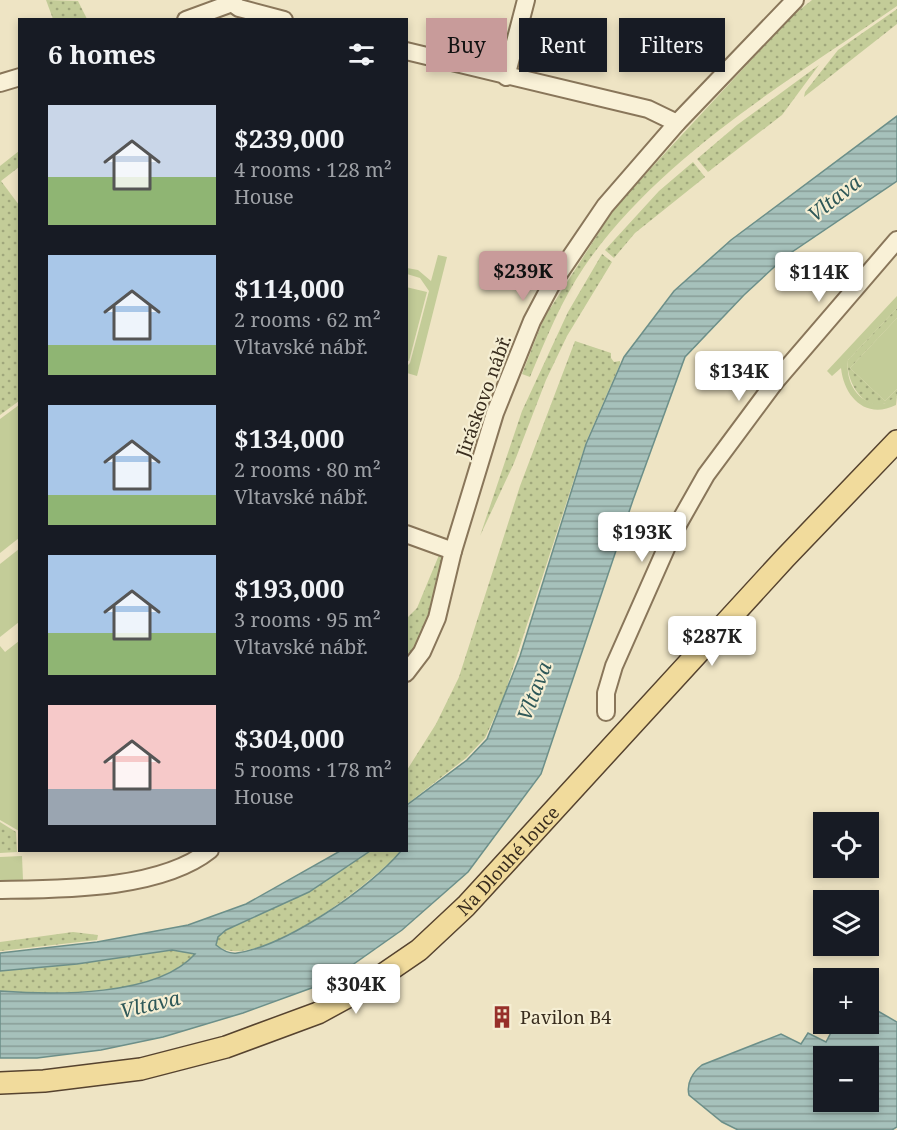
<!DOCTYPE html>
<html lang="en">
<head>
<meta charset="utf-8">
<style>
  body { margin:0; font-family:"Noto Serif",serif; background:#242831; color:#f1f3f6; height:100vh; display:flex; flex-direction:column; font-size:22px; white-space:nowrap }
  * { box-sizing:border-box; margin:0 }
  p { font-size:20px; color:#9ea1a6 }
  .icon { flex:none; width:33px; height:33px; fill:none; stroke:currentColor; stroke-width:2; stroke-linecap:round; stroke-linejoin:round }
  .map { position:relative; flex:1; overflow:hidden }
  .drawer { position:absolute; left:18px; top:18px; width:390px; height:834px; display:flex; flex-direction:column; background:#171b24; border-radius:0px; box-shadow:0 3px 9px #0003 }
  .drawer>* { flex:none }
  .banner { position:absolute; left:426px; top:18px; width:381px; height:54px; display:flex; gap:12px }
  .tools { position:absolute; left:813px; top:812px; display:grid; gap:12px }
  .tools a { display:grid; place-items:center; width:66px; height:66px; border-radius:0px; background:#171b24; box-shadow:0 3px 9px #0003; font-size:30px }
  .price { position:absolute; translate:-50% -51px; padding:0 14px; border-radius:6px; background:#fff; color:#222; font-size:20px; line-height:39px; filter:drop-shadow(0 2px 3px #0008) }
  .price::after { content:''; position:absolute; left:50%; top:36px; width:18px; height:14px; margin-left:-9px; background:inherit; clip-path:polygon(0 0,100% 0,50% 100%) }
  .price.active { background:#c89b9a; color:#111 }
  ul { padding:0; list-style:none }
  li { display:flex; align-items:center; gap:18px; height:150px; padding:0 30px }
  li span { display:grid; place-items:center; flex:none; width:168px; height:120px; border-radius:0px; color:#555 }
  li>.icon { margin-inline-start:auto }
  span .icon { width:72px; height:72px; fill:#fffc; stroke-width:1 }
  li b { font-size:26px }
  h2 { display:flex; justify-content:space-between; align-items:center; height:72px; padding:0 30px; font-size:26px }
  .chip { padding:0 21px; border-radius:0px; background:#171b24; box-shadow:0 3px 9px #0003; font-size:21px; line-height:54px }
  .chip.active { background:#c89b9a; color:#111 }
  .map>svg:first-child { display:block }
  .green { fill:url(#green-dots) }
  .pitch { fill:#c3cc98 }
  .water { fill:url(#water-rules); stroke:#6c8f89; stroke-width:1.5; fill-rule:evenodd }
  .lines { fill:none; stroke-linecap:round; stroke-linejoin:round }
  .minor-casing { stroke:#89765a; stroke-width:20 }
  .major-casing { stroke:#56432f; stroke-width:24 }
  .minor { stroke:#f9f1d7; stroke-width:16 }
  .major { stroke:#f1db9c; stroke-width:21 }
  .labels { text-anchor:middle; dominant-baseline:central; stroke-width:4.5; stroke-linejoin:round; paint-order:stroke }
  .street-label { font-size:18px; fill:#392d1e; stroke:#f5eed3 }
  .poi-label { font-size:18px; fill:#392d1e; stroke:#f5eed3; text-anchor:start }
  .water-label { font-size:20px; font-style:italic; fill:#2e5858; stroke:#f5eed3 }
</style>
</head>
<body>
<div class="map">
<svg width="897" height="1130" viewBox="0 0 897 1130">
  <defs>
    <pattern id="green-dots" width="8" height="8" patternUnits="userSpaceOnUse" patternTransform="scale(1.5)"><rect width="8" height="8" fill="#c3cc98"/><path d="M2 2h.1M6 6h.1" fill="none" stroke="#9fa67b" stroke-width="1.8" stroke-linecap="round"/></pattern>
    <pattern id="water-rules" width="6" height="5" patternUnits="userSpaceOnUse" patternTransform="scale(1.5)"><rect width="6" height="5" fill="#a6c1bb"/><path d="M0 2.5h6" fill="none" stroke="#889d97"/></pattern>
  </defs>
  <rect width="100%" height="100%" fill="#eee4c4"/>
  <g class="green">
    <polygon points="46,0 78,1 87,19 53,19"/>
    <path d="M 812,0 L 897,0 L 897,6 C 789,81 660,156 584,267 C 561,301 546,339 530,377 L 522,374 L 544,318 L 616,206 L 792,16 Z"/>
    <polygon points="897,9 897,24 804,97 805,92 838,50"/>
    <polygon points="819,65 782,115 708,172 697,159 737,125"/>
    <polygon points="19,151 19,167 1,181 19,205 19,401 0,415 0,166"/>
    <polygon points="693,162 705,177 635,233 614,258 605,250 659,191"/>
    <polygon points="602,254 612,262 567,336 546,380 514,463 480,536 522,411 568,312"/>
    <path d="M 897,308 L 897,318 L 850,368 L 885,401 L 897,389 L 897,396 C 871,421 845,386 848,360 Z"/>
    <polygon points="575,341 611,353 611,358 614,362 620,361 620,364 586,442 504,696 485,738 466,758 407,804 407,770 436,724 459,677 520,486"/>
    <path d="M 439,555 L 445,562 C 438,597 427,631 407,661 L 407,618 L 417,608 Z"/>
    <polygon points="0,822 16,832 17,852 0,853"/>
    <path d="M 370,851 L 401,851 C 374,881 254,976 216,945 L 218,937 L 226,930 L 309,892 Z"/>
    <polygon points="73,932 98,935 97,940 0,951 0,942"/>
    <path d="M 172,950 L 196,954 C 155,997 56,995 0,991 L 0,971 L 77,964 Z"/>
  </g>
  <g class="pitch">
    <polygon points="438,255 447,257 417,376 407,373 407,366 410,363 429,291 420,278 407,274 407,268 418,270 431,281"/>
    <polygon points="406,287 427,292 409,361 406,360"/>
    <path d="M 897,296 L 897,308 L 848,360 C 845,383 859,406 884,404 L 897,396 L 896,405 C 866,420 844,397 841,368 L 832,376 L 827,371 Z"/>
    <polygon points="897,318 897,389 885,401 850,368"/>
    <polygon points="19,405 19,538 0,553 0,419"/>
    <polygon points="19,549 19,622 0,637 0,564"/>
    <polygon points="19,641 19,831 0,820 0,646 5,652"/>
    <polygon points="22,856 23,880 0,882 0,857"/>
  </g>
  <g class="water">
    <path d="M 897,116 L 897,181 L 786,256 L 744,295 L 685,357 L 633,500 L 541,774 L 468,872 L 402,930 L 328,982 L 243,1013 L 163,1037 L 101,1050 L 37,1058 L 0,1058 L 0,991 C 54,995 157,997 195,954 L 172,950 L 77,964 L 0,971 L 0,953 L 97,942 L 188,925 L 246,904 L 340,851 L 370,851 L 309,892 L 226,930 L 218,937 L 216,945 C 222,950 230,954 237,953 C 286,946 370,888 401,851 L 406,850 L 407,805 L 467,760 L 487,739 L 520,656 L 586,444 L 624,357 L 674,291 L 731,240 Z"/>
    <path d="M 869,1006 L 897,1022 L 897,1127 L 892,1130 L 738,1130 L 722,1122 L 689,1095 C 686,1083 693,1072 702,1065 L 781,1034 L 801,1044 L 808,1033 L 826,1042 L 836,1023 L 868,1023 ZM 824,1056 L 868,1056 L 868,1101 L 824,1101 Z"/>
  </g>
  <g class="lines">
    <g class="minor-casing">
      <g id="minor">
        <polyline points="232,3 239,8 284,20"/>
        <polyline points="186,20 232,3"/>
        <polyline points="406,51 648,109 677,123"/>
        <polyline points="506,77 526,0"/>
        <polyline points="0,83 20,77"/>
        <polyline points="406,534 453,551"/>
        <polyline points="406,673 422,652 437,618 453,551 495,413 532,321 550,287 605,206 677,123 795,0"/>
        <polyline points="606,712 606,693 614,666 672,535 706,475 775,382 897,240"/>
        <path d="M 0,890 C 61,889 160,890 210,850"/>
      </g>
    </g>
    <g class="major-casing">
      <g id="major">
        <path id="s1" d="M 0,1083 L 44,1081 L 141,1069 L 226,1047 L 318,1013 L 362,989 L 419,950 L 466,906 L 785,558 L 897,441"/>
      </g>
    </g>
    <use href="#minor" class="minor"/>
    <use href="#major" class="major"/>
  </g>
  <defs>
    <g id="building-bare" transform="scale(1.8)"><path d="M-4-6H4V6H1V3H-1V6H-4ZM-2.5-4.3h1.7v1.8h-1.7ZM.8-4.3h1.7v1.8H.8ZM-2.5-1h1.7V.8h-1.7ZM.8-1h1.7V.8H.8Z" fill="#97302a" stroke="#f5eed3" stroke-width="2.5" paint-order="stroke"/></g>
  </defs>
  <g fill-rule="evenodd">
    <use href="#building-bare" x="502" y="1017"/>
  </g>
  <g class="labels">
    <g class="street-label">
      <text transform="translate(483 396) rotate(-70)">Jiráskovo nábř.</text>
      <text stroke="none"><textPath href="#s1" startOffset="573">Na Dlouhé louce</textPath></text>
    </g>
    <g class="poi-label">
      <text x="520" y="1017">Pavilon B4</text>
    </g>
    <g class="water-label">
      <text transform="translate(834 198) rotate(-38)">Vltava</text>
      <text transform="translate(534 691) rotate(-69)">Vltava</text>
      <text transform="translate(150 1004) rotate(-13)">Vltava</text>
    </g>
  </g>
</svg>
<div class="tools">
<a><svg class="icon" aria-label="locate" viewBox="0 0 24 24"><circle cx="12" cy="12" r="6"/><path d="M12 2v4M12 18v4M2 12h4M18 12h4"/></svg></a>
<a><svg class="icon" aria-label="layers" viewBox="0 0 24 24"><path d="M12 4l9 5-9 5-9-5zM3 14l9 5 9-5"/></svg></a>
<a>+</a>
<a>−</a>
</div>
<b class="price active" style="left:523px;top:302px">$239K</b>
<b class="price" style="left:819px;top:303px">$114K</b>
<b class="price" style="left:739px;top:402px">$134K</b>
<b class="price" style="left:642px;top:563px">$193K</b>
<b class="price" style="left:712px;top:667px">$287K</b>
<b class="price" style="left:356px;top:1015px">$304K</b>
<div class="banner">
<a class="chip active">Buy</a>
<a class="chip">Rent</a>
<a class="chip">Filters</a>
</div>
<section class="drawer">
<h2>6 homes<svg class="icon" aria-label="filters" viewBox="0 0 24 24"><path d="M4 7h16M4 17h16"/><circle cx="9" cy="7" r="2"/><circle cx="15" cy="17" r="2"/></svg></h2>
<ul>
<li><span style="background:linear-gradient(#c9d6e8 60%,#8fb573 0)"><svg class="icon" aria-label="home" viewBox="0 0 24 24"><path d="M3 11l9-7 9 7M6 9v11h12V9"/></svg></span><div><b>$239,000</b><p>4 rooms · 128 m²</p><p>House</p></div></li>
<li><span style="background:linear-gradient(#a9c7e8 75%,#8fb573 0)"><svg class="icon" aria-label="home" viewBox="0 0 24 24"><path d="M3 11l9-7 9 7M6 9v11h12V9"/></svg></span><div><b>$114,000</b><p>2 rooms · 62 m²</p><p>Vltavské nábř.</p></div></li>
<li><span style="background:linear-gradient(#a9c7e8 75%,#8fb573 0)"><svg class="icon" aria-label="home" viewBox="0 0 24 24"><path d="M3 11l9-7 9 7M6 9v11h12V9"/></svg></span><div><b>$134,000</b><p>2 rooms · 80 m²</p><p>Vltavské nábř.</p></div></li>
<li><span style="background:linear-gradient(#a9c7e8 65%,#8fb573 0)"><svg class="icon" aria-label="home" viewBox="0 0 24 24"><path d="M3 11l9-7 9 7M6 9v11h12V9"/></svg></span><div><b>$193,000</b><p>3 rooms · 95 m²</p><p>Vltavské nábř.</p></div></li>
<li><span style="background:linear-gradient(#f6c9c9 70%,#9aa5b1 0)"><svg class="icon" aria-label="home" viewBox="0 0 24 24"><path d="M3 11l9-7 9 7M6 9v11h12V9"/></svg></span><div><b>$304,000</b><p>5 rooms · 178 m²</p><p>House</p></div></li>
</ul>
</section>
</div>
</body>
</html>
